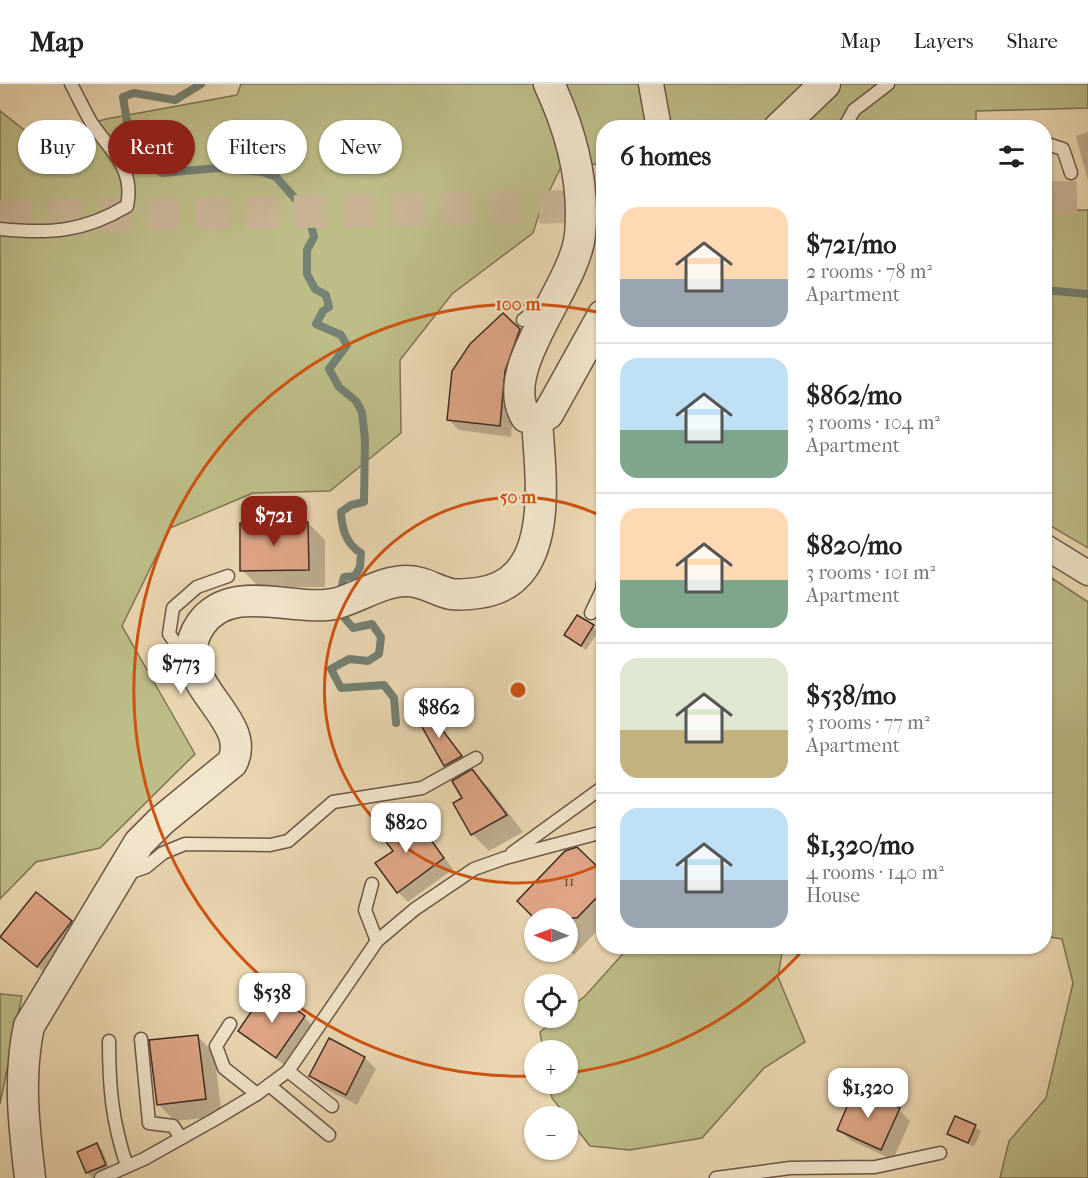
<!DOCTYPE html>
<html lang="en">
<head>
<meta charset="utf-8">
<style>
  body { margin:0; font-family:"IM FELL French Canon",serif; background:#f2f2f2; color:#222; height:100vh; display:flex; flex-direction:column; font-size:22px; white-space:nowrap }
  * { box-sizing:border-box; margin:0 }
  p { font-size:20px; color:#767676 }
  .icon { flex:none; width:33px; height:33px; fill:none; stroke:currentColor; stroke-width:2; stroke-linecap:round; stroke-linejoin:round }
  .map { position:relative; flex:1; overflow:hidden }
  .drawer { position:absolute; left:596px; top:36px; width:456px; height:834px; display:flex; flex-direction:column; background:#fff; border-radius:24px; box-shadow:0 2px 4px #0004 }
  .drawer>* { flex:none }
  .top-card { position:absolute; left:18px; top:36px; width:488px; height:54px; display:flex; gap:12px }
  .needle { width:39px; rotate:271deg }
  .tools { position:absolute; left:524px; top:824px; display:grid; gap:12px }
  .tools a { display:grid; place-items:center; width:54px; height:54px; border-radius:50%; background:#fff; box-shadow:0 2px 4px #0004; font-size:30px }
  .price { position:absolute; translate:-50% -51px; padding:0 14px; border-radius:12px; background:#fff; color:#222; font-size:20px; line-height:39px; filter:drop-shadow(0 2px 3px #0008) }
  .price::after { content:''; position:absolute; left:50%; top:36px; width:18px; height:14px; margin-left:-9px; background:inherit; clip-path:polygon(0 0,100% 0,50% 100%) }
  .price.on { background:#8f2418; color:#fff }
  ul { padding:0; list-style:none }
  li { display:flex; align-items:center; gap:18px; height:150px; padding:0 24px }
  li+li { border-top:2px solid #e0e0e0 }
  li span { display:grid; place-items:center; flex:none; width:168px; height:120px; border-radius:18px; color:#555 }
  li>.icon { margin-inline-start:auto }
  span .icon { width:72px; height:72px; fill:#fffc; stroke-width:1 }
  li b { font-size:26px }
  h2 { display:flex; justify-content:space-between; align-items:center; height:72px; padding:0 24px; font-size:26px }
  .pill { padding:0 21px; border-radius:27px; background:#fff; box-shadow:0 2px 4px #0004; font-size:21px; line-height:54px }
  .pill.on { background:#8f2418; color:#fff }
  header { display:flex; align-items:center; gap:36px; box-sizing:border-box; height:84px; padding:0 30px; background:#fff; border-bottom:2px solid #e0e0e0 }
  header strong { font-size:28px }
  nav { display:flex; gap:33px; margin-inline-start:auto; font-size:21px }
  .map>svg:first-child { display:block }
  .green { fill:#bdbd88; stroke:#7e7456; stroke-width:1.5 }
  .shadow { fill:#0003 }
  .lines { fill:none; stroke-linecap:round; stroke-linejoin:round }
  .stream { stroke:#748174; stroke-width:8 }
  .building { fill:#dfa687; stroke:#3f2b24; stroke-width:1.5 }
  .trunk-tunnel { stroke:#c9b596; stroke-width:33; stroke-dasharray:33 16; stroke-linecap:butt }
  .service-casing { stroke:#6a5648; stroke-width:15 }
  .minor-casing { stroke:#6a5648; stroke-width:27 }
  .tertiary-casing { stroke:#6a5648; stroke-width:33 }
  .service { stroke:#f2e6cd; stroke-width:12 }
  .minor { stroke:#f2e6cd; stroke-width:24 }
  .tertiary { stroke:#f2e6cd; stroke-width:30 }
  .ring { fill:none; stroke:#cf5210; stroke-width:3 }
  .labels { text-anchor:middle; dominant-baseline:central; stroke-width:4.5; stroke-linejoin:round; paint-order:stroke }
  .number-label { font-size:15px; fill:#674a3d }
  .centre { fill:#cf5210; stroke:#f2e6cd; stroke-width:3 }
  .ring-label { font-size:18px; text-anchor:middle; font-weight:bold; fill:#cf5210; stroke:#f2e6cd; stroke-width:4.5; stroke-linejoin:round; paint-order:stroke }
</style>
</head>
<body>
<header>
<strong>Map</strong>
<nav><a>Map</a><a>Layers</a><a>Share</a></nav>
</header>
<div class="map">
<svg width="1088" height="1094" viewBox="0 0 1088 1094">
  <rect width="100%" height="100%" fill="#ebd8b2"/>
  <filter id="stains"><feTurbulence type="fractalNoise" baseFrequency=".00333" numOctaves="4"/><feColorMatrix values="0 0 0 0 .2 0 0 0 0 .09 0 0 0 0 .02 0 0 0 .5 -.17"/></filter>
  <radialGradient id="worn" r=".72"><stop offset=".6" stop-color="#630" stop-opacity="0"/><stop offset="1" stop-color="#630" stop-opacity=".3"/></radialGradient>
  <g class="green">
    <polygon points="241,0 806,0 760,43 603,44 603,80 562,81 541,124 533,149 452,210 400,276 401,349 330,407 253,409 170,444 122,542 195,670 100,764 36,778 0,815 0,27 36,55 106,35 237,11"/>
    <polygon points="826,0 1088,0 1088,24 976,27 976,43 766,44"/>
    <polygon points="1044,126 1088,126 1088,464 1044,438"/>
    <polygon points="1044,489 1088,518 1088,1094 1000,1094 1009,1057 1046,1014 1073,899 1062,855 1044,852"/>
    <polygon points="783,863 778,893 805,958 764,984 702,1054 630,1066 590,1062 552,1014 549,999 567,999 567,966 543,966 540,948 559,933 567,933 567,927 586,911 629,863"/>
    <polygon points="0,910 22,912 0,1020"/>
  </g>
  <g class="shadow">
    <polygon points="1088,48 1088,97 1076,52"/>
    <polygon points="503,231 531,257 515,299 511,353 459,346 448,335"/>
    <polygon points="308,439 325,456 325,503 259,503 242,486"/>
    <polygon points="593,543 598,548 586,566 566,551"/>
    <polygon points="433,634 466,678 451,686 419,635"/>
    <polygon points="472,687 489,704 523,748 489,767 472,750 464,714"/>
    <polygon points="401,732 420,755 425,751 435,761 453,785 408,818 398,808 395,767"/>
    <polygon points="603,790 603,841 574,871 567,864 567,834 536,834"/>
    <polygon points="71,838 82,849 49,893 2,853"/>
    <polygon points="304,933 315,944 288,984 240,947"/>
    <polygon points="197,952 214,969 222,1032 175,1037 158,1020"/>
    <polygon points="330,956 365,974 376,985 357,1021 322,1003 311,992"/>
    <polygon points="899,1026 910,1037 893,1076 850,1056 839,1045"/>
    <polygon points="956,1034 981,1047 974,1063 949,1049"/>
    <polygon points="96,1061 102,1066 110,1086 92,1094 87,1089 79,1068"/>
  </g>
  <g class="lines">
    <g class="stream">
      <path d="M 201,0 L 175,16 L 134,9 L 123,13 L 131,63 L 141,75 L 162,89 L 218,84 L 262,88 L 276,93 L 308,129 L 314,153 L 307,166 L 307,190 L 315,205 L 326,211 L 329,223 L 323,227 L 316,240 L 341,251 L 347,261 L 329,285 L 339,303 L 356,317 L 362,328 L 365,356 L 364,418 L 351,421 L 341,428 C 342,445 346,460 361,469 L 360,483 L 355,492 L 344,493 L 340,510"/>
      <polyline points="1044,206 1088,210"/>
      <polyline points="342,531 353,544 372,540 381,553 379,570 368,577 349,575 331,585 341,604 384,601 394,614 396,639"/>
    </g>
  </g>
  <g class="building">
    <polygon points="503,229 520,245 505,287 500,342 447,336 452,287 470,260"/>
    <polygon points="308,438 309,486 240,487 240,439"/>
    <polygon points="577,531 594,541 581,562 564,551"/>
    <polygon points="428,627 462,672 444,682 417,634"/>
    <polygon points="472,685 507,731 471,751 453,719 462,714 452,697"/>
    <polygon points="401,730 418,754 426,749 444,774 397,809 375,779 393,767 378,747"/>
    <polygon points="577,763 603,788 603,807 577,834 534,834 517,817 565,767"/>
    <polygon points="36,808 72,837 37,883 0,853"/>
    <polygon points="267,905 305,932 276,974 238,947"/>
    <polygon points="198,951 206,1015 157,1021 149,956"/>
    <polygon points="329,954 365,973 346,1011 309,992"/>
    <polygon points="855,1004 900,1024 881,1066 837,1046"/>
    <polygon points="955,1032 976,1041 968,1059 947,1050"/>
    <polygon points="97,1059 106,1081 86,1089 77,1068"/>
  </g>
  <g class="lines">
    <g class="trunk-tunnel">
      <polyline points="1044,114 1088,113"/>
      <polyline points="0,133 603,122"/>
    </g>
    <g class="service-casing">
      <g id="service">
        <polyline points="844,44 854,26 888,0"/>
        <polyline points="1044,59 1063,65 1071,89"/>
        <path d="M 0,145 C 49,150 84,148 127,122 C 135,83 110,67 91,38 C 84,26 78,13 71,0"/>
        <polyline points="523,236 541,222"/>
        <polyline points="591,529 602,506 603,498"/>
        <polyline points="188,577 169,550 173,524 197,503 228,492"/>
        <polyline points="512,769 603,703"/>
        <polyline points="126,790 146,783 163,769 185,760 270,761 288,757 333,718 422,704 476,674"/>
        <polyline points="372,800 365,826 377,857"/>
        <polyline points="230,940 216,962 224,984 257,1010"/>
        <polyline points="141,955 149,1039 173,1042 181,1054"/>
        <path d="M 109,957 C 109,1003 112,1038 127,1082"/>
        <polyline points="288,987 332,1022"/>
        <polyline points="269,1001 329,1051"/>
        <polyline points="101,1094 144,1075 217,1034 257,1010 288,987 377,857 415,825 474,785 505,774 603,748"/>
        <polyline points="716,1094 790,1084 875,1083 940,1069"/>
      </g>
    </g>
    <g class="minor-casing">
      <g id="minor">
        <polyline points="651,0 659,44"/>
        <polyline points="1044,462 1088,489"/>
      </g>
    </g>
    <g class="tertiary-casing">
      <g id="tertiary">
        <path d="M 549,0 C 571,47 585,98 580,151 C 575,203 496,285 526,333 L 537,336 L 548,330 L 603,231"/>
        <polyline points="779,44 825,0"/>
        <path d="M 30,1094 C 24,1043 18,993 29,942 L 139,759 L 161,737 L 232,679 C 256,633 162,596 201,540 C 232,496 297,530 338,519 C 362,512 382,497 407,497 C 424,497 436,507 451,510 C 458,511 470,510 478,509 C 558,499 540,391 537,336"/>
      </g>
    </g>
    <use href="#service" class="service"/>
    <use href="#minor" class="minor"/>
    <use href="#tertiary" class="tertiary"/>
  </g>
  <g class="ring">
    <path d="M603 779A193 193 0 1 1 603 433"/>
    <path d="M805 864A386 386 0 0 1 568 989M531 992A386 386 0 1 1 602 229"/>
  </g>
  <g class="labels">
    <g class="number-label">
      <text x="569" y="797">11</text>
    </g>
  </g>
  <circle cx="518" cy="606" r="9" class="centre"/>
  <g class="ring-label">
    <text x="518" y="226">100 m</text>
    <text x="518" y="419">50 m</text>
  </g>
  <rect width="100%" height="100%" filter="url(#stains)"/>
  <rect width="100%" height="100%" fill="url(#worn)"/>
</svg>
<div class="tools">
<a><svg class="needle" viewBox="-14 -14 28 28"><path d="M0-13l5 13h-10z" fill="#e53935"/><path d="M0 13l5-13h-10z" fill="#767676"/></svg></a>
<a><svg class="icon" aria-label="locate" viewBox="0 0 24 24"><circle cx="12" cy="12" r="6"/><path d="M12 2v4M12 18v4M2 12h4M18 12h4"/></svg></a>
<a>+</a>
<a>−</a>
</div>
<b class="price on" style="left:274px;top:463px">$721</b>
<b class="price" style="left:181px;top:611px">$773</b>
<b class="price" style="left:439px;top:655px">$862</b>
<b class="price" style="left:406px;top:770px">$820</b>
<b class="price" style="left:272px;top:940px">$538</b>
<b class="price" style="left:868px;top:1035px">$1,320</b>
<div class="top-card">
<a class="pill">Buy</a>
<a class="pill on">Rent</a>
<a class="pill">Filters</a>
<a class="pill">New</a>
</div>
<section class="drawer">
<h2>6 homes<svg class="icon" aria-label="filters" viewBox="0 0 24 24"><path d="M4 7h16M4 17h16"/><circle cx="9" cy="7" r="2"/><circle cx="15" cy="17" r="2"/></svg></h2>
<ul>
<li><span style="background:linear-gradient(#ffd9b3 60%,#9aa5b1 0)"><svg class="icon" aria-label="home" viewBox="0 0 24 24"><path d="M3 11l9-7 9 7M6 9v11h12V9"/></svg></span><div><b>$721/mo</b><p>2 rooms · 78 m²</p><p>Apartment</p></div></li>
<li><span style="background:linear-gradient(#bfe0f5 60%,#7fa58c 0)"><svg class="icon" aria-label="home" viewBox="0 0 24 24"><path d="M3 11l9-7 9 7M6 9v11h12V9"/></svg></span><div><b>$862/mo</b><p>3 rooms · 104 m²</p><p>Apartment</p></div></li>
<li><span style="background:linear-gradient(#ffd9b3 60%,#7fa58c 0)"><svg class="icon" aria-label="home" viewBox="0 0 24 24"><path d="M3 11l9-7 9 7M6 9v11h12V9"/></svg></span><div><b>$820/mo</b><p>3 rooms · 101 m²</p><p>Apartment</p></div></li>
<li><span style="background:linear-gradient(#dfe7d0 60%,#c2b280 0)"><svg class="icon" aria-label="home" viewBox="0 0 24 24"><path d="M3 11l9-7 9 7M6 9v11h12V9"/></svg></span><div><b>$538/mo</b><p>3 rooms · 77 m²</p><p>Apartment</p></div></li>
<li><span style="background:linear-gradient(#bfe0f5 60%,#9aa5b1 0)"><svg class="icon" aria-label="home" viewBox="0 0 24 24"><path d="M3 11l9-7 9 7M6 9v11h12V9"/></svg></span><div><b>$1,320/mo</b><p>4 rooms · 140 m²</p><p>House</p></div></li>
</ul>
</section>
</div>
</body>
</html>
